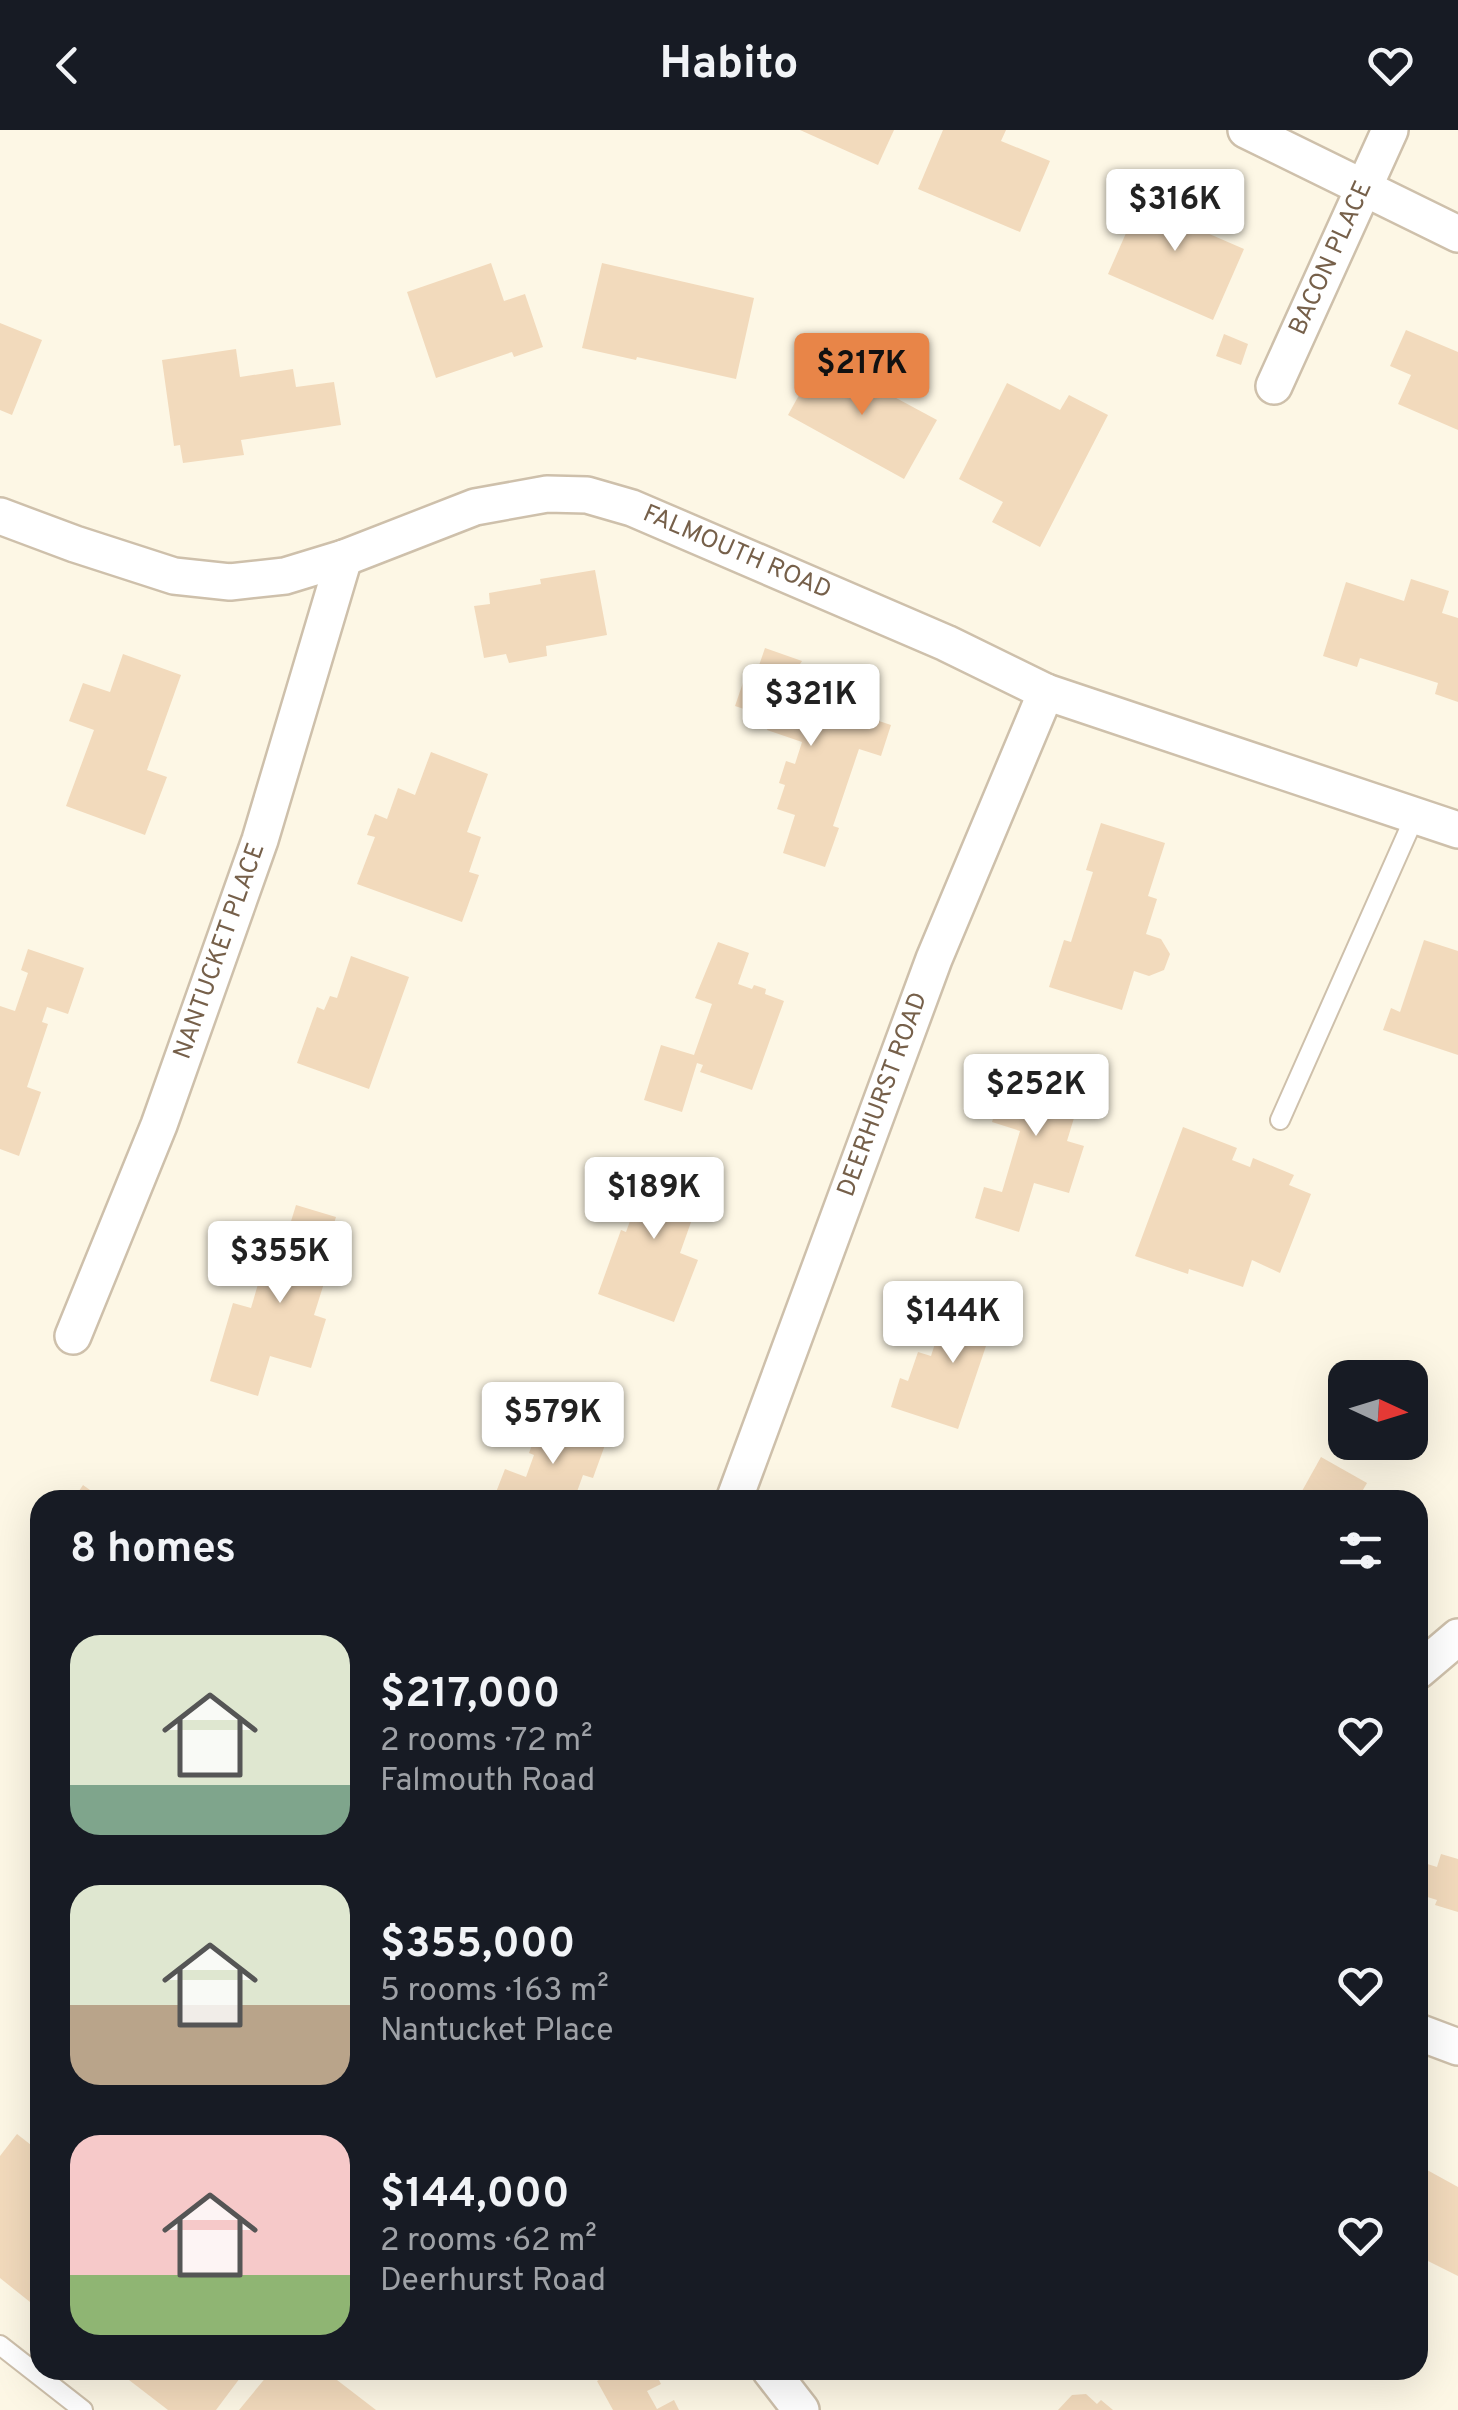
<!DOCTYPE html>
<html lang="en">
<head>
<meta charset="utf-8">
<style>
  body { margin:0; font-family:Overpass,sans-serif; background:#242831; color:#f1f3f6; height:100vh; display:flex; flex-direction:column; font-size:38px; white-space:nowrap }
  * { box-sizing:border-box; margin:0 }
  p { font-size:32px; color:#9ea1a6 }
  .icon { flex:none; width:55px; height:55px; fill:none; stroke:currentColor; stroke-width:2; stroke-linecap:round; stroke-linejoin:round }
  .map { position:relative; flex:1; overflow:hidden }
  .side { position:absolute; left:30px; top:1360px; width:1398px; height:890px; display:flex; flex-direction:column; background:#171b24; border-radius:30px; box-shadow:0 10px 40px #0002 }
  .side>* { flex:none }
  .needle { width:65px; rotate:94deg }
  .fabs { position:absolute; left:1328px; top:1230px; display:grid; gap:20px }
  .fabs a { display:grid; place-items:center; width:100px; height:100px; border-radius:20px; background:#171b24; box-shadow:0 10px 40px #0002; font-size:50px }
  .price { position:absolute; translate:-50% -85px; padding:0 22px; border-radius:10px; background:#fff; color:#222; font-size:32px; line-height:65px; filter:drop-shadow(0 2px 5px #0008) }
  .price::after { content:''; position:absolute; left:50%; top:60px; width:30px; height:22px; margin-left:-15px; background:inherit; clip-path:polygon(0 0,100% 0,50% 100%) }
  .price.active { background:#e88548; color:#111 }
  ul { padding:0; list-style:none }
  li { display:flex; align-items:center; gap:30px; height:250px; padding:0 40px }
  li span { display:grid; place-items:center; flex:none; width:280px; height:200px; border-radius:30px; color:#555 }
  li>.icon { margin-inline-start:auto }
  span .icon { width:120px; height:120px; fill:#fffc; stroke-width:1 }
  li b { font-size:42px }
  h2 { display:flex; justify-content:space-between; align-items:center; height:120px; padding:0 40px; font-size:42px }
  header { display:flex; justify-content:space-between; align-items:center; height:130px; padding:0 40px; background:#171b24; font-size:45px; font-weight:700 }
  .map>svg:first-child { display:block }
  .building { fill:#f2dabc }
  .lines { fill:none; stroke-linecap:round; stroke-linejoin:round }
  .lane-casing { stroke:#cec0ab; stroke-width:22 }
  .street-casing { stroke:#cec0ab; stroke-width:40 }
  .lane { stroke:#fff; stroke-width:18 }
  .street { stroke:#fff; stroke-width:35 }
  .labels { text-anchor:middle; dominant-baseline:central; stroke-width:10; stroke-linejoin:round; paint-order:stroke }
  .street-label { font-size:25px; fill:#76604a; stroke:#fffaeb }
</style>
</head>
<body>
<header><svg class="icon" aria-label="back" viewBox="0 0 24 24"><path d="M15 5l-7 7 7 7"/></svg>Habito<svg class="icon" aria-label="heart" viewBox="0 0 24 24"><path d="M12 20l-8-8c-3-5 5-10 8-4 3-6 11-1 8 4z"/></svg></header>
<div class="map">
<svg width="1458" height="2280" viewBox="0 0 1458 2280">
  <rect width="100%" height="100%" fill="#fdf7e5"/>
  <g class="building">
    <polygon points="800,0 894,0 878,35"/>
    <polygon points="943,0 1006,0 1001,11 1050,31 1020,102 918,59"/>
    <polygon points="1149,51 1201,74 1191,96 1244,119 1213,190 1108,144"/>
    <polygon points="491,133 504,171 525,164 543,217 514,227 512,222 436,248 407,162"/>
    <polygon points="602,133 754,168 736,249 637,227 636,230 582,218"/>
    <polygon points="0,193 42,210 12,285 0,280"/>
    <polygon points="1406,200 1458,222 1458,300 1398,274 1411,245 1390,236"/>
    <polygon points="1224,204 1248,214 1241,235 1216,226"/>
    <polygon points="236,219 240,247 293,239 296,257 334,252 341,295 241,310 244,325 183,333 180,315 174,316 162,230"/>
    <polygon points="820,227 937,290 904,349 788,285"/>
    <polygon points="1007,253 1060,280 1069,265 1108,285 1040,417 992,392 1003,372 959,349"/>
    <polygon points="595,440 607,505 546,516 547,526 509,533 506,524 484,528 474,476 490,474 489,463 541,454 540,449"/>
    <polygon points="1411,449 1449,461 1442,483 1458,488 1458,572 1435,564 1438,553 1360,528 1357,537 1323,526 1346,452 1404,471"/>
    <polygon points="765,518 802,531 800,534 814,539 805,565 816,568 806,597 819,602 833,562 874,576 870,588 891,595 881,626 859,619 833,696 839,698 825,737 783,723 795,685 777,679 785,655 779,653 786,631 795,634 802,612 767,600 771,588 735,576 748,538 757,541"/>
    <polygon points="123,524 181,545 147,640 167,647 145,705 66,676 94,600 69,591 83,553 110,562"/>
    <polygon points="431,622 488,644 467,702 481,707 469,742 479,745 462,792 357,754 375,707 367,705 375,684 387,689 398,658 415,665"/>
    <polygon points="1101,693 1165,713 1148,766 1157,769 1146,804 1161,809 1170,824 1164,840 1149,846 1134,841 1122,880 1049,857 1064,810 1071,812 1093,742 1086,740"/>
    <polygon points="1424,810 1458,821 1458,925 1383,900 1391,878 1400,882"/>
    <polygon points="718,812 749,823 738,854 752,859 754,855 766,859 765,864 784,871 752,960 700,942 703,935 697,933 682,982 644,970 661,915 694,925 712,874 695,868"/>
    <polygon points="28,819 84,838 68,884 47,877 42,892 48,894 27,957 41,962 19,1026 0,1019 0,876 15,881 28,843 21,840"/>
    <polygon points="351,826 409,847 369,959 297,933 317,877 324,880 330,866 337,868"/>
    <polygon points="1027,927 1087,945 1067,1011 1084,1016 1069,1063 1034,1053 1019,1102 975,1088 984,1057 1002,1062 1020,1001 992,992 1004,951 1018,956"/>
    <polygon points="1183,997 1237,1018 1232,1030 1250,1037 1253,1028 1294,1045 1289,1055 1311,1064 1280,1143 1252,1130 1243,1157 1189,1139 1188,1144 1135,1126"/>
    <polygon points="633,1027 705,1053 680,1123 698,1130 674,1192 598,1164 621,1100 626,1102 637,1072 619,1065"/>
    <polygon points="296,1075 336,1087 328,1113 336,1115 314,1185 326,1189 311,1238 270,1226 258,1266 210,1251 233,1173 251,1178 272,1107 285,1111"/>
    <polygon points="975,1166 1016,1179 1004,1215 988,1210 958,1299 891,1277 900,1248 908,1251 918,1222 931,1226 940,1198 962,1205"/>
    <polygon points="541,1291 605,1315 593,1348 583,1345 574,1370 493,1370 505,1339 526,1347 534,1325 529,1323"/>
    <polygon points="1321,1327 1367,1353 1357,1370 1297,1370"/>
    <polygon points="83,1355 104,1370 73,1370"/>
    <polygon points="1441,1724 1458,1729 1458,1782 1435,1775 1437,1770 1418,1764 1418,1743 1421,1732 1437,1737"/>
    <polygon points="17,2004 40,2022 40,2180 0,2148 0,2026"/>
    <polygon points="1418,2035 1458,2057 1458,2146 1418,2126"/>
    <polygon points="116,2240 246,2240 216,2280 168,2280"/>
    <polygon points="272,2240 324,2240 376,2280 239,2280"/>
    <polygon points="617,2240 654,2240 661,2254 647,2261 657,2279 674,2270 679,2280 613,2280 597,2251"/>
    <polygon points="1086,2264 1097,2274 1101,2270 1113,2280 1058,2280 1072,2265"/>
  </g>
  <g class="lines">
    <g class="lane-casing">
      <g id="lane">
        <polyline points="1280,990 1415,686"/>
        <polyline points="0,2215 83,2280"/>
      </g>
    </g>
    <g class="street-casing">
      <g id="street">
        <polyline points="1246,0 1458,104"/>
        <path id="s1" d="M 1274,256 L 1390,0"/>
        <path id="s2" d="M 0,386 L 75,414 L 174,446 L 230,452 L 285,446 L 344,428 L 475,377 L 547,364 L 587,365 L 632,378 L 946,513 L 1046,562 L 1458,700"/>
        <path id="s3" d="M 73,1206 L 159,995 L 260,710 L 344,428"/>
        <path id="s4" d="M 734,1370 L 934,829 L 1046,562"/>
        <polyline points="1418,1541 1458,1507"/>
        <polyline points="1418,1902 1458,1917"/>
        <polyline points="770,2240 801,2280"/>
      </g>
    </g>
    <use href="#lane" class="lane"/>
    <use href="#street" class="street"/>
  </g>
  <g class="labels">
    <g class="street-label">
      <text stroke="none"><textPath href="#s1" startOffset="140">BACON PLACE</textPath></text>
      <text stroke="none"><textPath href="#s2" startOffset="772">FALMOUTH ROAD</textPath></text>
      <text stroke="none"><textPath href="#s3" startOffset="412">NANTUCKET PLACE</textPath></text>
      <text stroke="none"><textPath href="#s4" startOffset="432">DEERHURST ROAD</textPath></text>
    </g>
  </g>
</svg>
<div class="fabs">
<a><svg class="needle" viewBox="-14 -14 28 28"><path d="M0-13l5 13h-10z" fill="#e53935"/><path d="M0 13l5-13h-10z" fill="#9ea1a6"/></svg></a>
</div>
<b class="price" style="left:1175px;top:124px">$316K</b>
<b class="price active" style="left:862px;top:288px">$217K</b>
<b class="price" style="left:811px;top:619px">$321K</b>
<b class="price" style="left:1036px;top:1009px">$252K</b>
<b class="price" style="left:654px;top:1112px">$189K</b>
<b class="price" style="left:280px;top:1176px">$355K</b>
<b class="price" style="left:953px;top:1236px">$144K</b>
<b class="price" style="left:553px;top:1337px">$579K</b>
<section class="side">
<h2>8 homes<svg class="icon" aria-label="filters" viewBox="0 0 24 24"><path d="M4 7h16M4 17h16"/><circle cx="9" cy="7" r="2"/><circle cx="15" cy="17" r="2"/></svg></h2>
<ul>
<li><span style="background:linear-gradient(#dfe7d0 75%,#7fa58c 0)"><svg class="icon" aria-label="home" viewBox="0 0 24 24"><path d="M3 11l9-7 9 7M6 9v11h12V9"/></svg></span><div><b>$217,000</b><p>2 rooms · 72 m²</p><p>Falmouth Road</p></div><svg class="icon" aria-label="heart" viewBox="0 0 24 24"><path d="M12 20l-8-8c-3-5 5-10 8-4 3-6 11-1 8 4z"/></svg></li>
<li><span style="background:linear-gradient(#dfe7d0 60%,#b9a48a 0)"><svg class="icon" aria-label="home" viewBox="0 0 24 24"><path d="M3 11l9-7 9 7M6 9v11h12V9"/></svg></span><div><b>$355,000</b><p>5 rooms · 163 m²</p><p>Nantucket Place</p></div><svg class="icon" aria-label="heart" viewBox="0 0 24 24"><path d="M12 20l-8-8c-3-5 5-10 8-4 3-6 11-1 8 4z"/></svg></li>
<li><span style="background:linear-gradient(#f6c9c9 70%,#8fb573 0)"><svg class="icon" aria-label="home" viewBox="0 0 24 24"><path d="M3 11l9-7 9 7M6 9v11h12V9"/></svg></span><div><b>$144,000</b><p>2 rooms · 62 m²</p><p>Deerhurst Road</p></div><svg class="icon" aria-label="heart" viewBox="0 0 24 24"><path d="M12 20l-8-8c-3-5 5-10 8-4 3-6 11-1 8 4z"/></svg></li>
</ul>
</section>
</div>
</body>
</html>
